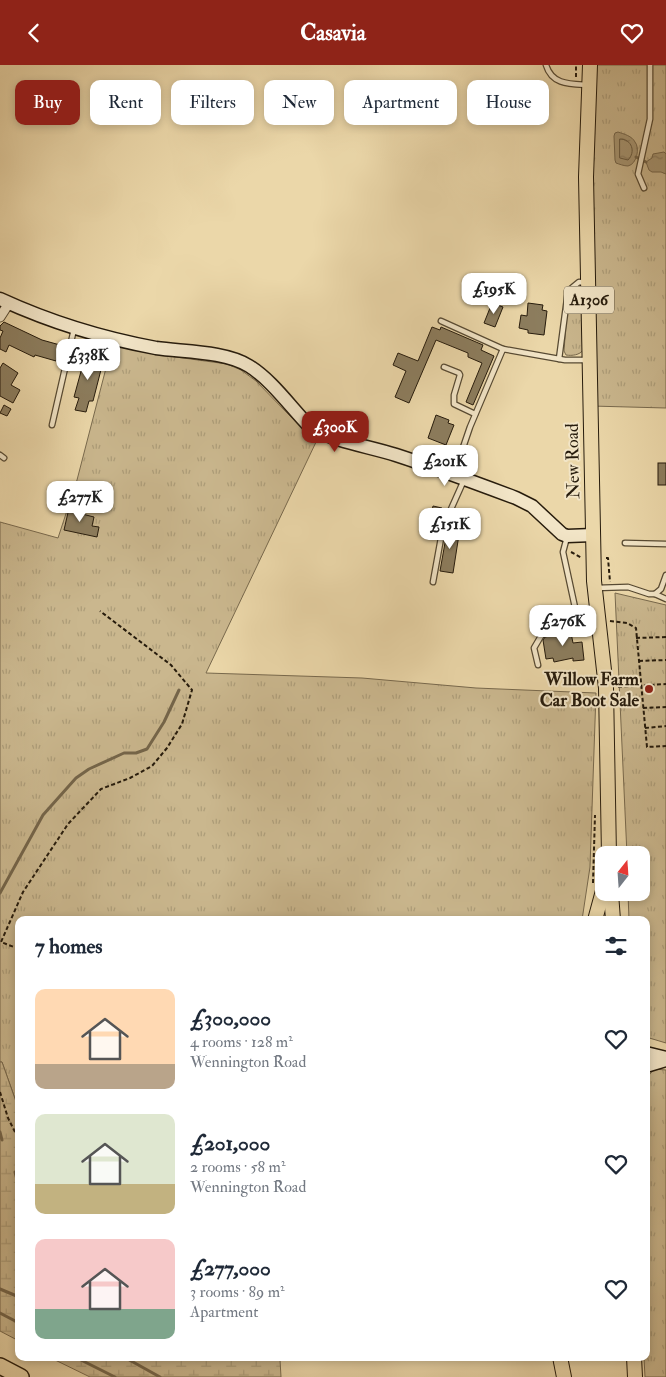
<!DOCTYPE html>
<html lang="en">
<head>
<meta charset="utf-8">
<style>
  body { margin:0; font-family:"IM FELL Double Pica",serif; background:#f6f6f7; color:#1f2937; height:100vh; display:flex; flex-direction:column; font-size:19px; white-space:nowrap }
  * { box-sizing:border-box; margin:0 }
  p { font-size:16px; color:#747a83 }
  .icon { flex:none; width:28px; height:28px; fill:none; stroke:currentColor; stroke-width:2; stroke-linecap:round; stroke-linejoin:round }
  .map { position:relative; flex:1; overflow:hidden }
  .details { position:absolute; left:15px; top:851px; width:635px; height:445px; display:flex; flex-direction:column; background:#fff; border-radius:10px; box-shadow:0 2px 8px #0003 }
  .details>* { flex:none }
  .hud { position:absolute; left:15px; top:15px; width:636px; height:45px; display:flex; gap:10px }
  .needle { width:32px; rotate:17deg }
  .controls { position:absolute; left:595px; top:781px; display:grid; gap:10px }
  .controls a { display:grid; place-items:center; width:55px; height:55px; border-radius:10px; background:#fff; box-shadow:0 2px 8px #0003; font-size:25px }
  .price { position:absolute; translate:-50% -42px; padding:0 11px; border-radius:10px; background:#fff; color:#222; font-size:16px; line-height:32px; filter:drop-shadow(0 1px 2px #0008) }
  .price::after { content:''; position:absolute; left:50%; top:30px; width:15px; height:11px; margin-left:-8px; background:inherit; clip-path:polygon(0 0,100% 0,50% 100%) }
  .price.current { background:#8f2418; color:#fff }
  ul { padding:0; list-style:none }
  li { display:flex; align-items:center; gap:15px; height:125px; padding:0 20px }
  li span { display:grid; place-items:center; flex:none; width:140px; height:100px; border-radius:10px; color:#555 }
  li>.icon { margin-inline-start:auto }
  span .icon { width:60px; height:60px; fill:#fffc; stroke-width:1 }
  li b { font-size:21px }
  h2 { display:flex; justify-content:space-between; align-items:center; height:60px; padding:0 20px; font-size:21px }
  .tag { padding:0 18px; border-radius:10px; background:#fff; box-shadow:0 2px 8px #0003; font-size:18px; line-height:45px }
  .tag.current { background:#8f2418; color:#fff }
  header { display:flex; justify-content:space-between; align-items:center; height:65px; padding:0 20px; background:#8f2418; color:#fff; font-size:22px; font-weight:700 }
  .map>svg:first-child { display:block }
  .grass { fill:url(#grass-tufts); stroke:#78694d }
  .wetland { fill:url(#wetland-marsh); stroke:#78694d }
  .water { fill:url(#water-ripples); stroke:#74654a }
  .lines { fill:none; stroke-linecap:round; stroke-linejoin:round }
  .shore { stroke:#675940; stroke-width:1 }
  .stream { stroke:#74654a; stroke-width:3 }
  .building { fill:#8c7d5e; stroke:#261b0c }
  .lane-casing { stroke:#574a33; stroke-width:7 }
  .street-casing { stroke:#574a33; stroke-width:11 }
  .secondary-casing { stroke:#261b0c; stroke-width:15 }
  .primary-casing { stroke:#261b0c; stroke-width:16 }
  .highway-casing { stroke:#261b0c; stroke-width:18 }
  .path { stroke:#261b0c; stroke-width:2; stroke-dasharray:4 2.5; stroke-linecap:butt }
  .lane { stroke:#f2e5c7; stroke-width:4.5 }
  .street { stroke:#f2e5c7; stroke-width:9 }
  .secondary { stroke:#f2e5c7; stroke-width:12 }
  .primary { stroke:#ebd7a9; stroke-width:14 }
  .highway { stroke:#ebd7a9; stroke-width:15 }
  .poi-dot { fill:#8f2418; stroke:#f2e5c7; stroke-width:2 }
  .labels { text-anchor:middle; dominant-baseline:central; stroke-width:4; stroke-linejoin:round; paint-order:stroke }
  .shield { fill:#f2e5c7; stroke:#635844; stroke-width:1 }
  .shield-label { font-size:16px; font-weight:bold; fill:#261b0c }
  .street-label { font-size:18px; fill:#261b0c; stroke:#f2e5c7 }
  .poi-label { font-size:18px; font-weight:bold; fill:#261b0c; stroke:#f2e5c7; text-anchor:end }
</style>
</head>
<body>
<header><svg class="icon" aria-label="back" viewBox="0 0 24 24"><path d="M15 5l-7 7 7 7"/></svg>Casavia<svg class="icon" aria-label="heart" viewBox="0 0 24 24"><path d="M12 20l-8-8c-3-5 5-10 8-4 3-6 11-1 8 4z"/></svg></header>
<div class="map">
<svg width="666" height="1312" viewBox="0 0 666 1312">
  <defs>
    <pattern id="grass-tufts" width="24" height="20" patternUnits="userSpaceOnUse" patternTransform="scale(1.25)"><rect width="24" height="20" fill="#cab78e"/><path d="M3 7l-1-3M5 7V3M7 7l1-3M15 17l-1-3M17 17v-4M19 17l1-3" fill="none" stroke="#ad9d79"/></pattern>
    <pattern id="wetland-marsh" width="20" height="14" patternUnits="userSpaceOnUse" patternTransform="scale(1.25)"><rect width="20" height="14" fill="#cab78e"/><path d="M1 5h8M5 5V1M11 12h8M15 12V8" fill="none" stroke="#ad9d79"/></pattern>
    <pattern id="water-ripples" width="26" height="14" patternUnits="userSpaceOnUse" patternTransform="scale(1.25)"><rect width="26" height="14" fill="#a89774"/><path d="M2 4q2-2 4 0t4 0M15 11q2-2 4 0t4 0" fill="none" stroke="#897a5e"/></pattern>
  </defs>
  <rect width="100%" height="100%" fill="#ebd7a9"/>
  <filter id="stains"><feTurbulence type="fractalNoise" baseFrequency=".004" numOctaves="4"/><feColorMatrix values="0 0 0 0 .2 0 0 0 0 .09 0 0 0 0 .02 0 0 0 .5 -.17"/></filter>
  <radialGradient id="worn" r=".72"><stop offset=".6" stop-color="#630" stop-opacity="0"/><stop offset="1" stop-color="#630" stop-opacity=".3"/></radialGradient>
  <g class="grass">
    <polygon points="590,0 666,0 666,343 591,341"/>
    <path d="M 576,222 L 582,222 L 583,285 C 580,290 572,291 566,290 L 564,286 L 568,231 Z"/>
    <polygon points="112,280 154,289 227,299 241,305 256,316 289,350 317,375 206,608 362,613 476,623 596,628 590,802 582,855 19,855 19,1045 2,997 0,997 0,457 58,473 77,415"/>
    <polygon points="615,528 666,540 666,978 646,972 646,855 629,855 628,828 641,828 641,790 627,790"/>
    <polygon points="654,1004 666,1005 666,1312 645,1312 644,1293 646,1292 646,1014"/>
  </g>
  <g class="wetland">
    <polygon points="0,997 2,997 19,1045 19,1276 0,1266"/>
    <polygon points="51,1293 283,1293 280,1295 281,1312 90,1312"/>
  </g>
  <g class="water">
    <path d="M 618,67 C 624,69 632,71 635,77 C 640,83 637,99 628,101 C 624,101 619,99 616,98 L 615,95 L 614,71 L 615,68 Z"/>
    <polygon points="664,87 666,89 666,109 661,107 652,107 649,105 646,97 652,93 653,89"/>
  </g>
  <g class="lines">
    <path class="shore" d="M 620,74 C 632,74 636,87 628,95 L 620,93 Z"/>
    <g class="stream">
      <polyline points="636,92 646,97"/>
      <polyline points="0,828 43,750 76,713 89,704 124,688 136,688 147,684 164,657 179,625"/>
      <polyline points="0,1067 2,1075"/>
      <polyline points="15,1107 19,1122"/>
      <polyline points="0,1224 19,1232"/>
      <polyline points="0,1248 19,1258"/>
      <polyline points="75,1292 115,1312"/>
      <polyline points="124,1292 160,1312"/>
    </g>
  </g>
  <g class="building">
    <polygon points="492,238 503,242 495,262 484,258"/>
    <polygon points="528,238 543,240 542,245 547,246 544,270 528,268 528,265 519,263 521,250 527,251"/>
    <polygon points="4,257 42,275 60,280 60,282 63,283 61,291 58,290 56,296 35,290 34,292 9,280 6,287 0,284 0,273 3,266 0,265 0,261"/>
    <polygon points="432,262 440,265 441,262 483,280 481,285 494,291 473,340 466,337 482,298 468,292 468,288 436,275 409,338 395,332 406,306 393,300 398,288 418,296"/>
    <polygon points="86,288 104,293 93,336 89,336 86,347 75,345 79,333 74,332"/>
    <polygon points="3,298 18,308 11,320 20,325 13,338 0,331 0,303"/>
    <polygon points="4,340 11,344 7,351 0,348"/>
    <polygon points="436,350 449,355 448,358 454,360 446,380 428,373"/>
    <rect x="658" y="398" width="8" height="22"/>
    <polygon points="70,439 79,441 78,448 94,452 92,461 99,462 97,472 64,465"/>
    <polygon points="433,441 442,443 437,474 426,472"/>
    <polygon points="448,461 460,463 453,508 440,506"/>
    <polygon points="570,563 573,578 582,577 584,595 573,596 573,593 554,597 553,593 546,594 543,575 545,572 554,570 553,565"/>
  </g>
  <g class="lines">
    <g class="lane-casing">
      <g id="lane">
        <path d="M 546,0 C 552,20 570,19 588,20"/>
        <polyline points="644,123 638,109 650,54 650,0"/>
        <polyline points="441,256 503,284"/>
        <polyline points="559,294 568,226 579,217 587,218"/>
        <polyline points="444,302 459,308 460,310 454,330 454,339 475,349"/>
        <polyline points="52,360 74,264"/>
        <polyline points="0,390 4,393"/>
        <polyline points="454,409 470,362 503,284 565,295 589,295"/>
        <polyline points="625,478 666,479"/>
        <polyline points="433,517 443,462 464,415"/>
        <polyline points="596,523 628,522 649,529 655,529 661,524 666,510"/>
        <polyline points="655,529 666,534"/>
        <polyline points="538,600 534,583 551,554 560,549 576,547 563,487 567,472"/>
      </g>
    </g>
    <g class="street-casing">
      <polyline id="street" points="0,252 9,238"/>
    </g>
    <g class="secondary-casing">
      <g id="secondary">
        <path d="M 0,234 C 50,257 102,273 156,283 C 184,287 225,286 249,301 C 273,316 291,343 311,363 C 337,377 367,381 396,390 C 436,403 476,418 516,433 L 532,441 L 562,469 L 567,471 L 593,470"/>
        <polyline points="646,988 666,993"/>
        <polyline points="646,1001 666,995"/>
      </g>
    </g>
    <g class="primary-casing">
      <g id="primary">
        <polyline points="590,0 586,112 594,516 606,623 609,790"/>
        <polyline points="611,828 613,855"/>
        <polyline points="595,855 604,822"/>
        <polyline points="560,1292 564,1312"/>
        <polyline points="634,1292 635,1312"/>
      </g>
    </g>
    <g class="highway-casing">
      <polyline id="highway" points="0,1301 21,1312"/>
    </g>
    <g class="path">
      <polyline points="576,12 576,0"/>
      <polyline points="571,487 582,493"/>
      <polyline points="606,493 608,493 610,517"/>
      <polyline points="610,556 627,558 636,563 647,682 666,681"/>
      <polyline points="636,573 666,572"/>
      <polyline points="639,596 666,595"/>
      <polyline points="618,622 666,619"/>
      <polyline points="643,643 666,642"/>
      <polyline points="645,663 666,661"/>
      <polyline points="593,818 595,750"/>
      <polyline points="19,884 1,877 23,827 68,759 101,724 130,713 152,701 167,683 182,659 192,625 171,600 100,546"/>
      <polyline points="0,1027 8,1053 19,1075"/>
    </g>
    <use href="#lane" class="lane"/>
    <use href="#street" class="street"/>
    <use href="#secondary" class="secondary"/>
    <use href="#primary" class="primary"/>
    <use href="#highway" class="highway"/>
  </g>
  <circle class="poi-dot" cx="649" cy="624" r="5"/>
  <g class="labels">
    <rect class="shield" x="564" y="221.5" width="50" height="27" rx="4"/>
    <g class="shield-label">
      <text x="589" y="235">A1306</text>
    </g>
    <g class="street-label">
      <text transform="translate(573 396) rotate(-91)">New Road</text>
    </g>
    <g class="poi-label">
      <text x="639" y="614">Willow Farm<tspan x="639" dy="21">Car Boot Sale</tspan></text>
    </g>
  </g>
  <rect width="100%" height="100%" filter="url(#stains)"/>
  <rect width="100%" height="100%" fill="url(#worn)"/>
</svg>
<div class="controls">
<a><svg class="needle" viewBox="-14 -14 28 28"><path d="M0-13l5 13h-10z" fill="#e53935"/><path d="M0 13l5-13h-10z" fill="#747a83"/></svg></a>
</div>
<b class="price" style="left:494px;top:250px">£195K</b>
<b class="price" style="left:88px;top:316px">£338K</b>
<b class="price current" style="left:335px;top:388px">£300K</b>
<b class="price" style="left:445px;top:422px">£201K</b>
<b class="price" style="left:80px;top:458px">£277K</b>
<b class="price" style="left:450px;top:485px">£151K</b>
<b class="price" style="left:563px;top:582px">£276K</b>
<div class="hud">
<a class="tag current">Buy</a>
<a class="tag">Rent</a>
<a class="tag">Filters</a>
<a class="tag">New</a>
<a class="tag">Apartment</a>
<a class="tag">House</a>
</div>
<section class="details">
<h2>7 homes<svg class="icon" aria-label="filters" viewBox="0 0 24 24"><path d="M4 7h16M4 17h16"/><circle cx="9" cy="7" r="2"/><circle cx="15" cy="17" r="2"/></svg></h2>
<ul>
<li><span style="background:linear-gradient(#ffd9b3 75%,#b9a48a 0)"><svg class="icon" aria-label="home" viewBox="0 0 24 24"><path d="M3 11l9-7 9 7M6 9v11h12V9"/></svg></span><div><b>£300,000</b><p>4 rooms · 128 m²</p><p>Wennington Road</p></div><svg class="icon" aria-label="heart" viewBox="0 0 24 24"><path d="M12 20l-8-8c-3-5 5-10 8-4 3-6 11-1 8 4z"/></svg></li>
<li><span style="background:linear-gradient(#dfe7d0 70%,#c2b280 0)"><svg class="icon" aria-label="home" viewBox="0 0 24 24"><path d="M3 11l9-7 9 7M6 9v11h12V9"/></svg></span><div><b>£201,000</b><p>2 rooms · 58 m²</p><p>Wennington Road</p></div><svg class="icon" aria-label="heart" viewBox="0 0 24 24"><path d="M12 20l-8-8c-3-5 5-10 8-4 3-6 11-1 8 4z"/></svg></li>
<li><span style="background:linear-gradient(#f6c9c9 70%,#7fa58c 0)"><svg class="icon" aria-label="home" viewBox="0 0 24 24"><path d="M3 11l9-7 9 7M6 9v11h12V9"/></svg></span><div><b>£277,000</b><p>3 rooms · 89 m²</p><p>Apartment</p></div><svg class="icon" aria-label="heart" viewBox="0 0 24 24"><path d="M12 20l-8-8c-3-5 5-10 8-4 3-6 11-1 8 4z"/></svg></li>
</ul>
</section>
</div>
</body>
</html>
